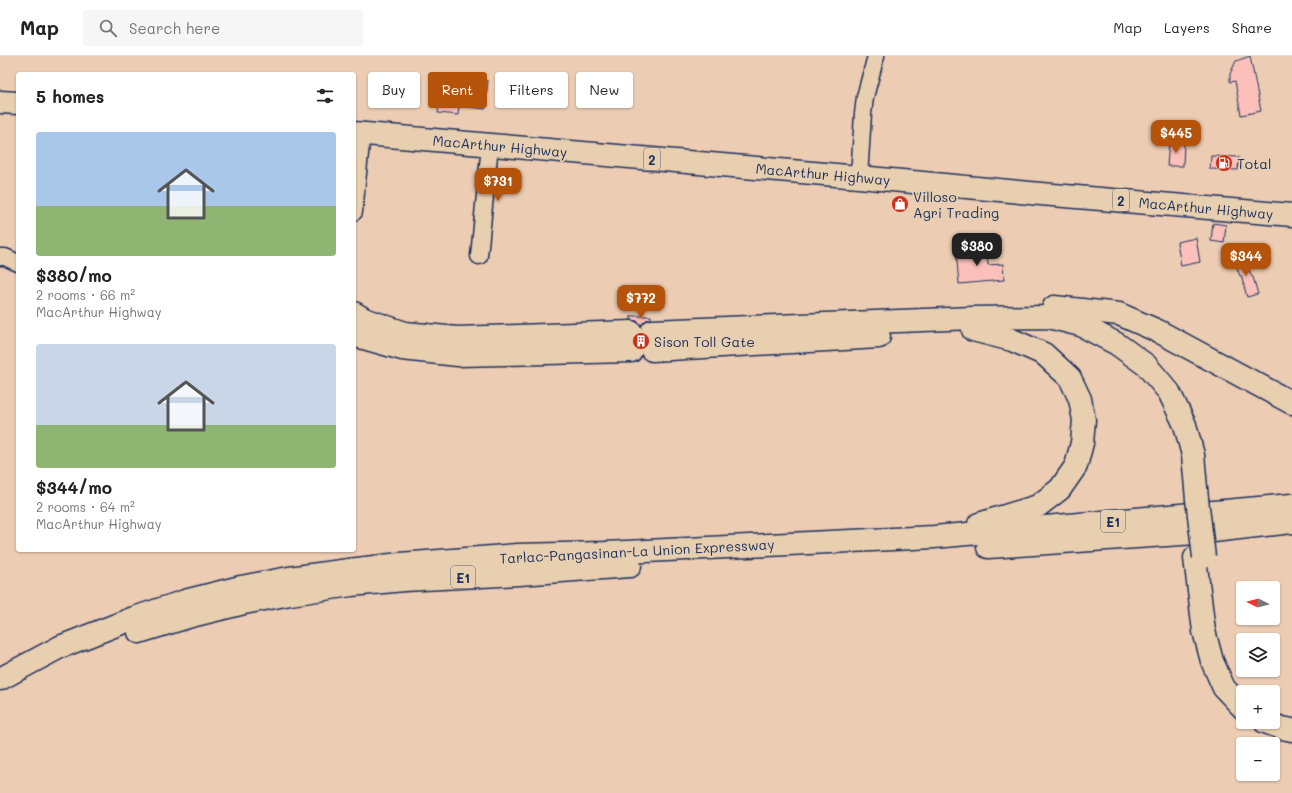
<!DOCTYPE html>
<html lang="en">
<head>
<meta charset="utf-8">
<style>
  body { margin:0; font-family:Mali,sans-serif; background:#f6f6f6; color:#222; height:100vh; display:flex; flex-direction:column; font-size:15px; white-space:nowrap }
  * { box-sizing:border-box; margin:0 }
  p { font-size:13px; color:#767676 }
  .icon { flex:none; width:22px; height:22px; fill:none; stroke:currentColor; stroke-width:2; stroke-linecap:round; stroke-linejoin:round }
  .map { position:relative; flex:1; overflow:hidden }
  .side { position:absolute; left:16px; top:16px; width:340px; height:480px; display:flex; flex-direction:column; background:#fff; border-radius:4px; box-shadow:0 1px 3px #0004 }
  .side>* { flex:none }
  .banner { position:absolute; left:368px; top:16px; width:380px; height:36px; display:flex; gap:8px }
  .needle { width:26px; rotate:276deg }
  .buttons { position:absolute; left:1236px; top:525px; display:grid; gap:8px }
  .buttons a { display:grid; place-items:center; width:44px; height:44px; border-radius:4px; background:#fff; box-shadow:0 1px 3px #0004; font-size:20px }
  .price { position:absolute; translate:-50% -34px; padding:0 9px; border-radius:8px; background:#b45309; color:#fff; font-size:13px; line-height:26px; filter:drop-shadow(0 1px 2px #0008) }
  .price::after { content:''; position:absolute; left:50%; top:24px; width:12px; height:9px; margin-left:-6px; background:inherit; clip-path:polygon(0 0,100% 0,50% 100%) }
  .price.selected { background:#222; color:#fff }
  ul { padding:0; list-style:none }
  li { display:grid; align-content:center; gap:8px; height:212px; padding:0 20px }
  li span { display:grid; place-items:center; height:124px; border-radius:4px; color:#555 }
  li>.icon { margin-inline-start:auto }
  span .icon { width:72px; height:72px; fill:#fffc; stroke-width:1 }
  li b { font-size:17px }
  h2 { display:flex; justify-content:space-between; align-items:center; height:48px; padding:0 20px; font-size:17px }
  .pill { padding:0 14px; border-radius:4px; background:#fff; box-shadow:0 1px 3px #0004; font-size:14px; line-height:36px }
  .pill.selected { background:#b45309; color:#fff }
  header { display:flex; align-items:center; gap:24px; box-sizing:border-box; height:56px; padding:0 20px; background:#fff; border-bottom:1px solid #e0e0e0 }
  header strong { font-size:19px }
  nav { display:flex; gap:22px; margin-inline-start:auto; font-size:14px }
  .search { width:280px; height:36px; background:#f6f6f6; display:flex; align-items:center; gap:10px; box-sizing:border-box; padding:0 14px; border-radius:4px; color:#767676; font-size:15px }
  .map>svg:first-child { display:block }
  .building { fill:#fcc0ba; stroke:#1b2f5e }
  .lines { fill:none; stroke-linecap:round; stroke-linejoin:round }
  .minor-casing { stroke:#1b2f5e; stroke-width:19 }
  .highway-casing { stroke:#1b2f5e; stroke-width:25 }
  .minor { stroke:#e8cfb0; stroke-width:16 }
  .highway { stroke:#e8cfb0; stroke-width:22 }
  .highway-bridge-casing { stroke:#1b2f5e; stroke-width:25; stroke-linecap:butt }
  .highway-bridge { stroke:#e8cfb0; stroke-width:22 }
  .labels { text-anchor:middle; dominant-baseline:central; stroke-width:3.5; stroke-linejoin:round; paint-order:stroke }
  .shield { fill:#e8cfb0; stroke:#585f77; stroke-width:1 }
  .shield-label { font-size:13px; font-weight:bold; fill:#1b2f5e }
  .street-label { font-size:14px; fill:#1b2f5e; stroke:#e8cfb0 }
  .poi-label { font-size:14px; fill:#1b2f5e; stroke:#e8cfb0; text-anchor:start }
</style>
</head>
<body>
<header>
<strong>Map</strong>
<div class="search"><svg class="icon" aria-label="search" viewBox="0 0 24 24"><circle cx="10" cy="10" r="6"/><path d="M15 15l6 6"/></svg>Search here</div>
<nav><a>Map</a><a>Layers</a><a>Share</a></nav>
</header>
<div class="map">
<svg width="1292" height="737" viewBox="0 0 1292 737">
  <rect width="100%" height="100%" fill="#ecccb2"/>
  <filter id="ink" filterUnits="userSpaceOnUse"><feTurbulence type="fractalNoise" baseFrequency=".025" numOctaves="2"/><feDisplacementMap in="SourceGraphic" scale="8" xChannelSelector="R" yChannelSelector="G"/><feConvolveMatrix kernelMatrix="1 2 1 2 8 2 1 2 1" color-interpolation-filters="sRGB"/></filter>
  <g filter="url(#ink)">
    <g class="building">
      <polygon points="1250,0 1261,55 1241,59 1235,25 1230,26 1230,18 1236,5"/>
      <polygon points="468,23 488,25 485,53 459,50 458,59 438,57 441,32 466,34"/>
      <polygon points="1169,85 1184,86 1183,110 1167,110"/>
      <polygon points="1211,100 1239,101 1238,114 1210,113"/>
      <polygon points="1213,167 1226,169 1224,187 1211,185"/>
      <polygon points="1196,182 1200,206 1181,210 1177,186"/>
      <polygon points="987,191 988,209 1003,208 1004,224 959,228 956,194"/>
      <polygon points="1244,201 1252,221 1253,221 1258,238 1247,241 1241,219 1240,220 1234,204"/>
      <polygon points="631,260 651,260 651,263 646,264 641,269 637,265 631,264"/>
    </g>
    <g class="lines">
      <g class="minor-casing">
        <g id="minor">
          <polyline points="859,121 863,58 865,41 876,0"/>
          <polyline points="354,156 362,78"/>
          <polyline points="479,200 490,89"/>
          <polyline points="0,201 5,201 18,207"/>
        </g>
      </g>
      <g class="highway-casing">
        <g id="highway">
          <polyline points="0,46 18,47"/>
          <polyline points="354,77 859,121 1041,138 1292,159"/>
          <polyline points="1054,251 1119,258 1158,275 1292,347"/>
          <polyline points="354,257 364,263 405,277 457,282 631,276"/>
          <polyline points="973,274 1012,284 1044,298 1070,322 1080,343 1084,364 1082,387 1076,410 1060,433 1038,450 979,468"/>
          <polyline points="652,275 973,262 1049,261 1081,269 1117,288 1146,309 1169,336 1185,369 1193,399 1197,443"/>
          <polyline points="354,278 360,281 402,293 458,299 631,295"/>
          <polyline points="652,294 879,281"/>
          <polyline points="988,491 1196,477 1292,466"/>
          <polyline points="1195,502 1204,575 1212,605 1224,632 1243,652"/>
          <polyline points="139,576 191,560 244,547 290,538 351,529 404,524 519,518 630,510"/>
          <polyline points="0,623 60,591 134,562 185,545 241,531 289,522 349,514 400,508 518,499 605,497 934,481 1292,449"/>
          <polyline points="1265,666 1282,672 1292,674"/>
        </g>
      </g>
      <use href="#minor" class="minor"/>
      <use href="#highway" class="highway"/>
      <g class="highway-bridge-casing">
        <polyline id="highway-bridge" points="1197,443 1204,501"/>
      </g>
      <use href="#highway-bridge" class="highway-bridge"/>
    </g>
  </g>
  <defs>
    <g id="fuel-disc" transform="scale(0.9)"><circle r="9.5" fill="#c8321e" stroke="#e8cfb0"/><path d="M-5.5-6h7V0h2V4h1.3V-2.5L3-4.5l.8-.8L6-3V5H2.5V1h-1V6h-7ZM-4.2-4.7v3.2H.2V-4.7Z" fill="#fff"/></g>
    <g id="shop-disc" transform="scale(0.9)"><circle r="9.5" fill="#c8321e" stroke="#e8cfb0"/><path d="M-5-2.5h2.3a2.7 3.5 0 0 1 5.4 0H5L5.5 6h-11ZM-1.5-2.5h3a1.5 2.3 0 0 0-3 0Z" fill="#fff"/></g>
    <g id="building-disc" transform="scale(0.9)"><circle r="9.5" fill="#c8321e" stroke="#e8cfb0"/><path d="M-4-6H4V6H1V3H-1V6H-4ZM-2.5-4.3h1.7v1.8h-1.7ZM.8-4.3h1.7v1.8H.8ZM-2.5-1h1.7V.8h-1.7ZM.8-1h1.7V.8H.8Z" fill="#fff"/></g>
  </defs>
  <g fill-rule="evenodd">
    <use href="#fuel-disc" x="1224" y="107"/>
    <use href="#shop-disc" x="900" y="148"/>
    <use href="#building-disc" x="641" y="285"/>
  </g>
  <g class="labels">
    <g class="shield">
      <rect x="644" y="92" width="16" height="22" rx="3"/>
      <rect x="1113" y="133" width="16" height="22" rx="3"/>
      <rect x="1101" y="454" width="24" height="22" rx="3"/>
      <rect x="451" y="510" width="24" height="22" rx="3"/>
    </g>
    <g class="shield-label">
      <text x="652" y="103">2</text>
      <text x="1121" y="144">2</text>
      <text x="1113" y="465">E1</text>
      <text x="463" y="521">E1</text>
    </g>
    <g class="street-label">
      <text transform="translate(500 90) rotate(5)">MacArthur Highway</text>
      <text transform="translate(823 118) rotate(5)">MacArthur Highway</text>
      <text transform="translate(1206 152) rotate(5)">MacArthur Highway</text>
      <text transform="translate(637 495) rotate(-3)">Tarlac-Pangasinan-La Union Expressway</text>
    </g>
    <g class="poi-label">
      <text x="1237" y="107">Total</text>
      <text x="913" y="140">Villoso<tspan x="913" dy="16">Agri Trading</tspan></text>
      <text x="654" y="285">Sison Toll Gate</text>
    </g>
  </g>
</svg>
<div class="buttons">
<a><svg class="needle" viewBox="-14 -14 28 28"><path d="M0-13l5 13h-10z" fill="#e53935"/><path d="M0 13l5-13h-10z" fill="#767676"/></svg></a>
<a><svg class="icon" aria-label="layers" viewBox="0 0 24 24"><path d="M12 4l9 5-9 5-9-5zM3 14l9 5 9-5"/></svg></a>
<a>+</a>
<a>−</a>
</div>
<b class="price" style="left:1176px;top:98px">$445</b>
<b class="price" style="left:498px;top:146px">$731</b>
<b class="price selected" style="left:977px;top:211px">$380</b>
<b class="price" style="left:1246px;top:221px">$344</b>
<b class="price" style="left:641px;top:263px">$772</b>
<div class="banner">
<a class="pill">Buy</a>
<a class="pill selected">Rent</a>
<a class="pill">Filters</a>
<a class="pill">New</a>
</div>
<section class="side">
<h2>5 homes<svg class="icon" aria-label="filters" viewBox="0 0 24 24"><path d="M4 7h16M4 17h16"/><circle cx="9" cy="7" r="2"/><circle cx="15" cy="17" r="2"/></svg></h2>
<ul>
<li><span style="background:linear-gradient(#a9c7e8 60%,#8fb573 0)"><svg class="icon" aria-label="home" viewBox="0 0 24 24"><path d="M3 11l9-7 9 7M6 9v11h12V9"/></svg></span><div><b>$380/mo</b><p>2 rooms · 66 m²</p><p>MacArthur Highway</p></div></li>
<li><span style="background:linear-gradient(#c9d6e8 65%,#8fb573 0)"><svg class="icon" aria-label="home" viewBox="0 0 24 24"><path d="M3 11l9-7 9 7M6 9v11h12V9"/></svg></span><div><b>$344/mo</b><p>2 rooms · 64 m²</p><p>MacArthur Highway</p></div></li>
</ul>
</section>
</div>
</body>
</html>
